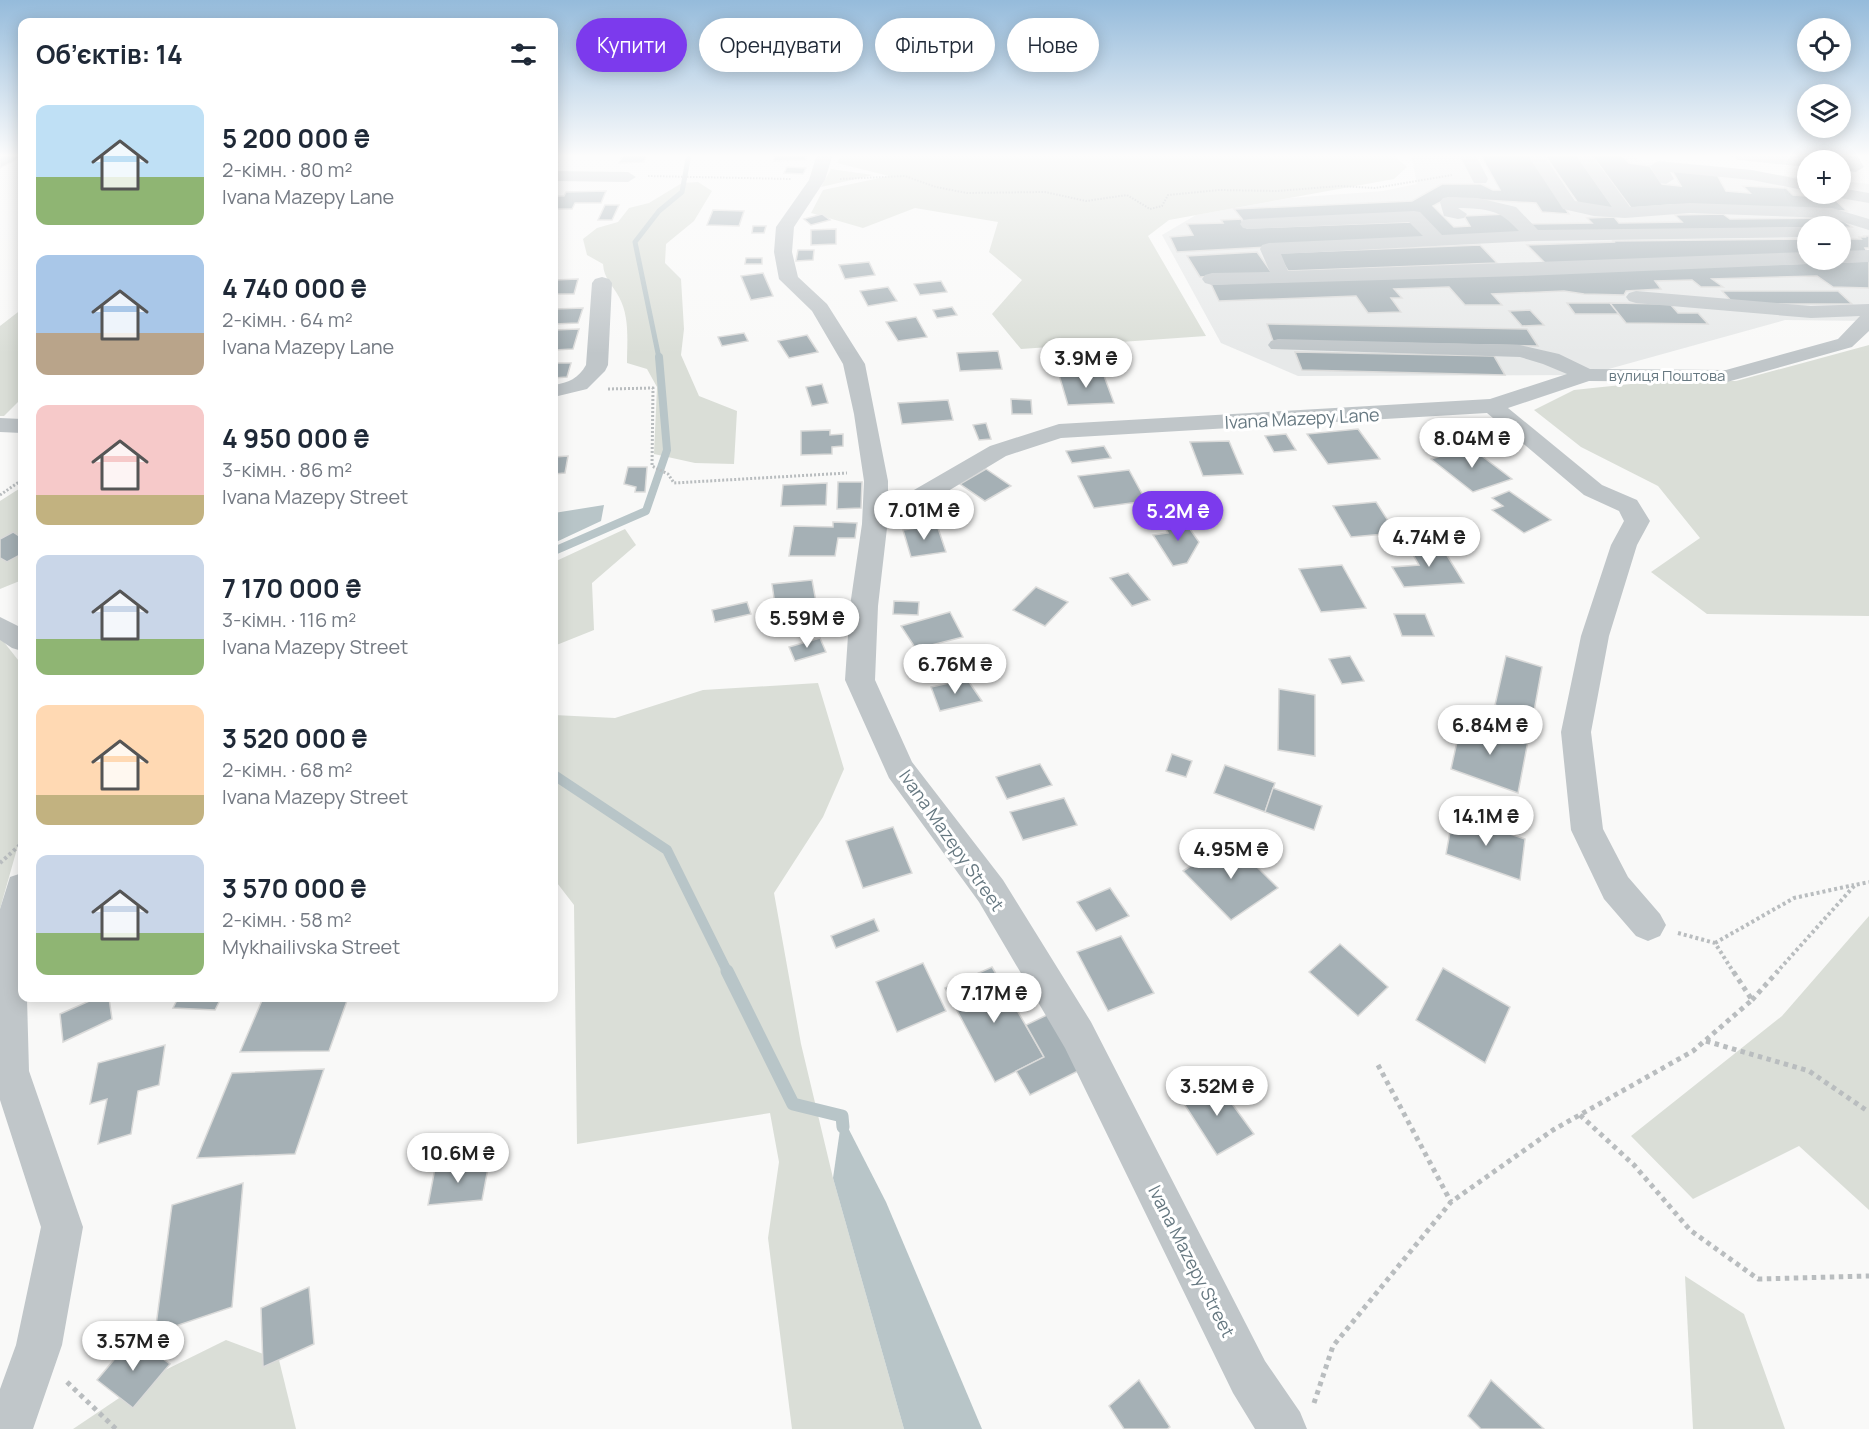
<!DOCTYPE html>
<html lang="uk">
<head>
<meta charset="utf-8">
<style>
  body { margin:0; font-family:Manrope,sans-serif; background:#f2f2f3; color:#1f2937; height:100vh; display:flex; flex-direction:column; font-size:22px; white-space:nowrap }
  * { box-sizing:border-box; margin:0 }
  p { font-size:20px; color:#747a83 }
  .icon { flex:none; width:33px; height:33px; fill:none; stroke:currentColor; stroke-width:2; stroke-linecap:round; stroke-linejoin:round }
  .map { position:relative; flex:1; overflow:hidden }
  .details { position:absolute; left:18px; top:18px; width:540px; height:984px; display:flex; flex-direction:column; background:#fff; border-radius:12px; box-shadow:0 3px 15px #0003 }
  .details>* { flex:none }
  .banner { position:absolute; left:576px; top:18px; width:570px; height:54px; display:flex; gap:12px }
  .controls { position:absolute; left:1797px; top:18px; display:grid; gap:12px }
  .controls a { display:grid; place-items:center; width:54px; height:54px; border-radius:50%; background:#fff; box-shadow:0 3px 15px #0003; font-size:30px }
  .price { position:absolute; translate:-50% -51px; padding:0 14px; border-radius:21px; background:#fff; color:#222; font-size:20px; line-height:39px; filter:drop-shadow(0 2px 3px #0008) }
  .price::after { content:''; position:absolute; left:50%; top:36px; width:18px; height:14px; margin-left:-9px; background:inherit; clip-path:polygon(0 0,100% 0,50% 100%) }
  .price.on { background:#7c3aed; color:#fff }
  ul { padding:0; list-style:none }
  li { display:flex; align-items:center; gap:18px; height:150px; padding:0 18px }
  li span { display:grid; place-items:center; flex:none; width:168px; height:120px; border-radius:12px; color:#555 }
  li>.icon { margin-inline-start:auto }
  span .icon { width:72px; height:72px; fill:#fffc; stroke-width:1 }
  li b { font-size:26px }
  h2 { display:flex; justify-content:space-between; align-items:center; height:72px; padding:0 18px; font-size:26px }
  .chip { padding:0 21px; border-radius:27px; background:#fff; box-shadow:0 3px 15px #0003; font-size:21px; line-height:54px }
  .chip.on { background:#7c3aed; color:#fff }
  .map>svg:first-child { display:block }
  .built { fill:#e7e9e9; fill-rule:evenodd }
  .green { fill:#daded7 }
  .water { fill:#b8c5c8 }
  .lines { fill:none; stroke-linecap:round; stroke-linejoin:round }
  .stream-far3 { stroke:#b8c5c8; stroke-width:5 }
  .stream-far2 { stroke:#b8c5c8; stroke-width:8 }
  .stream-far1 { stroke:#b8c5c8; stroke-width:10 }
  .stream { stroke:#b8c5c8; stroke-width:13 }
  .building { fill:#a5b0b5; stroke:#dbdbda; stroke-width:1.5 }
  .path-far3 { stroke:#b9bdbf; stroke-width:2; stroke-dasharray:1.5 1.5; stroke-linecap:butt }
  .path-far2 { stroke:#b9bdbf; stroke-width:3; stroke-dasharray:2 2; stroke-linecap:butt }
  .path-far1 { stroke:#b9bdbf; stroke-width:4; stroke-dasharray:3 3; stroke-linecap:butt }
  .path { stroke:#b9bdbf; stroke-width:5; stroke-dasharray:4.5 4.5; stroke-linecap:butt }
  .minor { fill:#c0c6c9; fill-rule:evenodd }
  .labels { text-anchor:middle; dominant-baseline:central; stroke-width:6; stroke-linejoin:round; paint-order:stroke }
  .far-street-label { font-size:15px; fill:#667881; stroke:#fff }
  .street-label { font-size:18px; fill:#667881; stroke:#fff }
</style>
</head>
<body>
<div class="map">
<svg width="1869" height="1429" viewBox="0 0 1869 1429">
  <rect width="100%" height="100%" fill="#f9f9f8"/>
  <path class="built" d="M 1411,154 L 1634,154 L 1639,161 L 1807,178 L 1808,194 L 1840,194 L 1841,181 L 1869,184 L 1869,321 L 1785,320 L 1587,375 L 1298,376 L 1221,343 L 1162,235 L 1196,215 L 1290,198 L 1383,191 L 1417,184 ZM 1808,226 L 1840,226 L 1840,260 L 1808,260 Z"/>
  <g class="green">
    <path d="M 842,154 C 871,154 899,159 928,154 L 1392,154 L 1407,167 L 1394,179 L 1169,220 L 1148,236 L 1206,336 L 1021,349 L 992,314 L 1022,280 L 989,252 L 998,222 L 915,208 L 863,228 L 811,213 L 823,190 L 889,176 L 837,163 Z"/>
    <polygon points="831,169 873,175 821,187"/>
    <path d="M 698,182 L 712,191 L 694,221 L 666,244 L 665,263 L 681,279 L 684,329 L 681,355 L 699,396 L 737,411 L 734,464 L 695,463 L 654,454 L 657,387 L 647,369 L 627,363 C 627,342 630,317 619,297 C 612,284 604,279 603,264 L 587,255 L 583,239 L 597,228 L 618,222 L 629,208 L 649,203 L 682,183 Z"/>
    <polygon points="22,309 22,398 4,416 0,416 0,326"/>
    <polygon points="1869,345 1869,616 1707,614 1651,572 1700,538 1658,486 1581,447 1534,410 1574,390 1659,381 1736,381"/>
    <polygon points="22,487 22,580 0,589 0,501"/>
    <polygon points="625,529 636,545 592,583 594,630 554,646 554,562"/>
    <polygon points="0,637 22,665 22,831 0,909"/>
    <polygon points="818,683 844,769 823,817 774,893 801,1044 833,1178 904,1429 792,1429 768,1238 779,1162 770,1113 577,1144 574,905 554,879 554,715 615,718 703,690"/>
    <polygon points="1869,916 1869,1210 1799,1146 1693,1199 1631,1136 1782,1016"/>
    <polygon points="1685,1276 1744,1314 1785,1429 1693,1429"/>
    <polygon points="226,1340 279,1360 296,1429 73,1429 149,1378"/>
  </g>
  <g class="water">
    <polygon points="604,505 601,521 554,543 554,513"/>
    <polygon points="842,1116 886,1202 982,1429 904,1429 833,1178"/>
  </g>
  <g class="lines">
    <polyline class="stream-far3" points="659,358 635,242 659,211 682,192 689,154"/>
    <polyline class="stream-far2" points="554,551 646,511 667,450 659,357"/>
    <polyline class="stream-far1" points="554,775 667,850 728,973"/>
    <polyline class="stream" points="727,971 793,1104 842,1116 843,1127"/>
  </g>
  <g class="building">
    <polygon points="0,154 22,157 0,168"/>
    <polygon points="623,154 647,154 644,162 619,163"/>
    <polygon points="774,154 806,154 806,160 774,161"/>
    <polygon points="1480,154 1528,154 1569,214 1542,212 1536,203 1448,198 1433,206 1454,227 1470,226 1464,216 1507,214 1526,234 1442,237 1417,213 1242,221 1247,228 1411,222 1428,238 1177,252 1170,237 1193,235 1187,224 1223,223 1221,220 1242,219 1234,209 1412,201 1442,184 1481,184 1493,190 1500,190"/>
    <polygon points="1544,154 1576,154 1614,208 1580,206"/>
    <polygon points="1591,154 1621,154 1629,163 1650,166 1662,184 1681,186 1671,169 1716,173 1726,191 1750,193 1743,186 1786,188 1793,195 1833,198 1847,211 1671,205 1631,208"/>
    <polygon points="787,167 806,168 803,174 784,173"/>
    <polygon points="606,191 601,203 575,203 572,209 554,209 555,196 564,196 566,192"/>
    <polygon points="605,205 619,205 612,220 598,220"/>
    <polygon points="713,210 744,211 739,226 707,225"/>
    <polygon points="822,214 830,220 811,225 804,219"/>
    <polygon points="1723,214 1730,219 1839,218 1852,227 1535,232 1528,224 1592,223 1587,218 1614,217 1619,223 1682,222 1675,215"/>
    <polygon points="753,226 766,226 764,233 752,233"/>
    <polygon points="836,229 836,244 811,245 811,230"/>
    <polygon points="1864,236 1869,236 1869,248 1865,248 1869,255 1840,256 1840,239 1861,239 1859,237 1865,237"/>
    <polygon points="1808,239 1808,257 1546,264 1527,245 1614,242 1613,241"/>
    <polygon points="1480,245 1497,263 1288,271 1277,253"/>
    <polygon points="798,250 814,250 813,260 796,261"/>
    <polygon points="1257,252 1272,273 1200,277 1187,256"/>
    <polygon points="746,258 762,258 762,264 745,264"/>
    <polygon points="1869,261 1869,288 1833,287 1817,276 1712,279 1723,287 1701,287 1692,280 1655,281 1661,289 1626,291 1624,295 1584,294 1564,291 1492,294 1502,305 1465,305 1449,287 1394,289 1402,298 1391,298 1401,312 1368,313 1356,296 1219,301 1211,284"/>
    <polygon points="869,262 875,275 845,279 839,265"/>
    <polygon points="763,273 773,296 751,300 741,276"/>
    <polygon points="578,279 574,294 554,294 554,280"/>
    <polygon points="941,281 947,292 920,295 914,284"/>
    <polygon points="888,287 897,301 868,306 860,291"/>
    <polygon points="1722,291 1838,291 1852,304 1734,304"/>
    <polygon points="1567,303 1610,303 1619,314 1575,314"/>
    <polygon points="1610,303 1670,304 1678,313 1698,313 1708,324 1626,323"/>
    <polygon points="952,307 957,315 937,318 933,310"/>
    <polygon points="583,308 578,323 554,324 554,309"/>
    <polygon points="1530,310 1544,325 1522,326 1509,311"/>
    <polygon points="916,317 927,337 898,341 886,322"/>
    <polygon points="1267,324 1527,329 1538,346 1273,341"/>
    <polygon points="579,329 573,349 554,350 554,330"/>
    <polygon points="744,333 748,341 722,346 718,337"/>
    <polygon points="807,335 818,352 789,358 778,341"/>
    <polygon points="998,351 1002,369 960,371 957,353"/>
    <polygon points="1295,352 1494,356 1505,375 1302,370"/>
    <polygon points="554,363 571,363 567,377 554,378"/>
    <polygon points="1103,373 1114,403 1068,405 1059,375"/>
    <polygon points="822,384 828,403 812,406 806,387"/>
    <polygon points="1011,399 1031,400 1032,414 1012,414"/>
    <polygon points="948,400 953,420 902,424 898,403"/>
    <polygon points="986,423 991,439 979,440 973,425"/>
    <polygon points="1358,429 1380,459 1328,464 1307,434"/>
    <polygon points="830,430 830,435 843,434 843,446 832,447 832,454 801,455 801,431"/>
    <polygon points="1286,434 1296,450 1274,452 1265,436"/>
    <polygon points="1229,441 1243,474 1203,476 1190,442"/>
    <polygon points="1104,446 1111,458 1072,463 1066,451"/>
    <polygon points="1470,447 1512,479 1473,492 1431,459"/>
    <polygon points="568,456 565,473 554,474 554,457"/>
    <polygon points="628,467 647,467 645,492 635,492 636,487 624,484"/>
    <polygon points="986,469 1011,486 985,501 960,484"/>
    <polygon points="1129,470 1146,501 1094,508 1078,476"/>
    <polygon points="838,482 862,482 861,508 837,509"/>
    <polygon points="827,483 826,505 781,506 783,485"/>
    <polygon points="1509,491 1551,520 1524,533 1492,510 1503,506 1492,498"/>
    <polygon points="1376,502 1396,533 1351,537 1333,506"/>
    <polygon points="1183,519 1199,542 1187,563 1173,566 1153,535 1168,533 1165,528 1171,527 1167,522"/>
    <polygon points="833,522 857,523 855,538 838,538 835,556 789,556 794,526 833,527"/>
    <polygon points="937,525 946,552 911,557 903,530"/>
    <polygon points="13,532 22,538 22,554 7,562 0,558 0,539"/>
    <polygon points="1440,544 1464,583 1404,587 1392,567 1419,565 1408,546"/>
    <polygon points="1342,565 1366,608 1321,612 1299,569"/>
    <polygon points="1128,573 1150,600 1132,606 1110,578"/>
    <polygon points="812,580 817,607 776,612 772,584"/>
    <polygon points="1036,587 1068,602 1045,626 1013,610"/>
    <polygon points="894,601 919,602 918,615 893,614"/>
    <polygon points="747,602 751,614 715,622 712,610"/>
    <polygon points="950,612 963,637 916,649 901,626"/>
    <polygon points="1394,614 1425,614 1434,636 1402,636"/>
    <polygon points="820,638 826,652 795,661 789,647"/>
    <polygon points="1350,656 1364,681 1342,684 1329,659"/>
    <polygon points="1506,656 1542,667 1533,717 1495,705"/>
    <polygon points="967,679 982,701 940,711 931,687"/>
    <polygon points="1279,689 1315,695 1315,756 1278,750"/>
    <polygon points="1462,719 1528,741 1518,793 1451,769"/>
    <polygon points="1172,754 1192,761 1186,777 1166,771"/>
    <polygon points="1040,764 1052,785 1007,799 996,777"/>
    <polygon points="1225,765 1275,783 1265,812 1214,793"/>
    <polygon points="1273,788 1322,806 1314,830 1265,812"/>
    <polygon points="1064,798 1077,825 1023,840 1010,812"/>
    <polygon points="1453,815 1525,839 1520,880 1446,854"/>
    <polygon points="893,827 912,873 863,888 846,841"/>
    <polygon points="1230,840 1278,888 1231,920 1183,871"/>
    <polygon points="1110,888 1129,916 1096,931 1077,902"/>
    <polygon points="874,919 879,931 836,948 831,936"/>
    <polygon points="1121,936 1154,993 1108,1011 1077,952"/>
    <polygon points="1340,944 1388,987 1358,1016 1309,972"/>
    <polygon points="923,963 946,1011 897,1032 876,982"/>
    <polygon points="992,967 1044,1057 995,1082 945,988"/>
    <polygon points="1443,968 1510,1007 1485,1063 1416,1020"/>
    <polygon points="96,998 109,998 112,1019 63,1042 60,1014"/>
    <polygon points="178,998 221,998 215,1010 173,1008"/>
    <polygon points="263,998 348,998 329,1051 240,1052"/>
    <polygon points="1049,1014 1082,1069 1030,1095 1016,1071 1044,1057 1026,1025"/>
    <polygon points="165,1045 159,1085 138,1091 131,1134 98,1144 107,1099 90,1104 98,1063"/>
    <polygon points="324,1069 295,1154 197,1158 232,1073"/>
    <polygon points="1214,1079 1254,1134 1217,1155 1181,1099"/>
    <polygon points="489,1163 482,1200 428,1205 435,1168"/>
    <polygon points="243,1183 232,1307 155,1333 172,1205"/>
    <polygon points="309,1287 314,1344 263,1367 261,1308"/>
    <polygon points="133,1337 170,1364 133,1408 97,1380"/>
    <polygon points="1139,1380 1170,1427 1167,1429 1124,1429 1109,1406"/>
    <polygon points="1491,1380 1544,1429 1481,1429 1468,1416"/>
  </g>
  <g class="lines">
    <g class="path-far3">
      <polyline points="648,176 791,179"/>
      <polyline points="840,179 905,176 936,187 967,193 1045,192 1086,201 1127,195 1150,209 1162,206 1168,195 1219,190 1277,191 1340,186 1375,188 1452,175"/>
    </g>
    <g class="path-far2">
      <polyline points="608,389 653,388 652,466 668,474 674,483 847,473"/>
      <polyline points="0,495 22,480"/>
    </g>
    <g class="path-far1">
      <polyline points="0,863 22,843"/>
      <polyline points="1678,933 1715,943 1734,973"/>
      <polyline points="1715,943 1794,898 1854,885"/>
      <polyline points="1776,973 1855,885 1869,882"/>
    </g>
    <g class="path">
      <polyline points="1752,1000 1778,971"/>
      <polyline points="1706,1041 1809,1071 1869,1112"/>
      <polyline points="1378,1065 1451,1202"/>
      <polyline points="1580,1115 1634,1165 1690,1230 1758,1279 1869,1276"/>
      <polyline points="67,1382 116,1429"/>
      <polyline points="1314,1403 1333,1346 1451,1202 1553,1130 1693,1051 1752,1000 1733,971"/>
    </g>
    <g class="minor">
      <polygon points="817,154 833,154 825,180 794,227 792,252 798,277 827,304 865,364 888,481 888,505 990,446 1059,424 1490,399 1567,374 1543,364 1520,357 1271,349 1268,345 1271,341 1278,339 1520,345 1559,354 1590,369 1726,370 1838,339 1860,316 1811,318 1636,303 1629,301 1626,297 1629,293 1636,291 1811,306 1869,304 1869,331 1852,347 1727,382 1589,381 1508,408 1602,485 1637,500 1650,521 1637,545 1609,636 1591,732 1603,829 1628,877 1660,914 1666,925 1660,936 1648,941 1636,936 1604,899 1571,830 1561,732 1581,636 1611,545 1624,521 1619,511 1584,495 1487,413 1061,438 1006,456 887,528 878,606 875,680 912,762 1003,880 1091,1022 1265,1361 1300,1412 1307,1429 1255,1429 1233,1393 1065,1048 979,902 889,778 845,680 850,606 862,524 864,481 854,414 843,364 812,311 779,279 774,252 776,227 809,180"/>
      <polygon points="1459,154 1475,154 1488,179 1486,183 1474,183"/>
      <polygon points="1527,154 1543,154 1575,201 1612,207 1575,154 1591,154 1630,207 1690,203 1832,208 1869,219 1869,230 1830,218 1690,213 1625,218 1594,216 1563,209"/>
      <polygon points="1780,154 1808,157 1815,160 1808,160 1808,167 1738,160 1730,155"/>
      <polygon points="1840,154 1856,154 1864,167 1856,172 1840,170 1840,160 1838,160 1844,161"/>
      <polygon points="1658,161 1752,170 1808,181 1808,191 1752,180 1670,172 1674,179 1666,184 1660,183 1650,166"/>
      <polygon points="554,171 628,172 636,177 628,182 554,181"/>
      <polygon points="1840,188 1869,193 1869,203 1834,197 1832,194 1840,194"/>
      <path d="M 1449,197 L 1478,198 L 1516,207 L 1538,230 L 1808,227 L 1808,237 L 1533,241 L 1281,254 L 1288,271 L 1808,252 L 1808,260 L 1816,260 L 1808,264 L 1522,276 L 1212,285 L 1205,283 L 1202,279 L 1205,275 L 1212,273 L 1270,272 L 1260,249 L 1262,245 L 1269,243 L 1423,236 L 1409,222 L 1249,229 L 1243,228 L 1240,224 L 1243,220 L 1249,219 L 1414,211 L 1420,212 L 1442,235 L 1519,231 C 1499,209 1488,209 1458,208 L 1467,214 L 1464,218 L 1458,219 L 1444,216 L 1440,202 L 1443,198 Z"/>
      <polygon points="1869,250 1869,262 1840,263 1832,260 1840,260 1840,251"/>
      <path d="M 602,277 L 609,279 L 612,283 L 608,365 L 605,371 L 587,389 L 554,397 L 554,385 C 568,383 579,378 586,365 L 592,283 L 595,279 Z"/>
      <polygon points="0,418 22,419 22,433 0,432"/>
      <polygon points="0,617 22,628 22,651 12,648 0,640"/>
      <polygon points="22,873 22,998 27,998 29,1071 83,1227 62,1345 33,1429 0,1429 0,1389 16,1345 41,1227 0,1100 0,909 10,877"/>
    </g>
  </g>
  <linearGradient id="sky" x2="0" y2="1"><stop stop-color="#95bbdb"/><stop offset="0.44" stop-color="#fcfcfc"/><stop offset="1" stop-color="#fcfcfc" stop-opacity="0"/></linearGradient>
  <rect width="1869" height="354" fill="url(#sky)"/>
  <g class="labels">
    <g class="far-street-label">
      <text x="1667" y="375">вулиця Поштова</text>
    </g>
    <g class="street-label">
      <text transform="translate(1302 418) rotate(-3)">Ivana Mazepy Lane</text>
      <text transform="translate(952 840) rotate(55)">Ivana Mazepy Street</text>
      <text transform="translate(1192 1261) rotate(63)">Ivana Mazepy Street</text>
    </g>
  </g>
</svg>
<div class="controls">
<a><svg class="icon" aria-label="locate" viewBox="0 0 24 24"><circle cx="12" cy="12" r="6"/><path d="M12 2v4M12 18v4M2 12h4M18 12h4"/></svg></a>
<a><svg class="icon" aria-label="layers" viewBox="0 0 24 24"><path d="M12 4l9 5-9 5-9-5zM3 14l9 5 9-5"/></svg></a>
<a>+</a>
<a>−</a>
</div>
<b class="price" style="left:1086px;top:389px">3.9M ₴</b>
<b class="price" style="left:1472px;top:469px">8.04M ₴</b>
<b class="price" style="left:924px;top:541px">7.01M ₴</b>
<b class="price on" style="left:1178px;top:542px">5.2M ₴</b>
<b class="price" style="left:1429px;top:568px">4.74M ₴</b>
<b class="price" style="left:807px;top:649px">5.59M ₴</b>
<b class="price" style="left:955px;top:695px">6.76M ₴</b>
<b class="price" style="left:1490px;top:756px">6.84M ₴</b>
<b class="price" style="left:1486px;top:847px">14.1M ₴</b>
<b class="price" style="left:1231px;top:880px">4.95M ₴</b>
<b class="price" style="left:994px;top:1024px">7.17M ₴</b>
<b class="price" style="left:1217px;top:1117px">3.52M ₴</b>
<b class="price" style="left:458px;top:1184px">10.6M ₴</b>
<b class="price" style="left:133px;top:1372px">3.57M ₴</b>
<div class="banner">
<a class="chip on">Купити</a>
<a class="chip">Орендувати</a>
<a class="chip">Фільтри</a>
<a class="chip">Нове</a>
</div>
<section class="details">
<h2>Об’єктів: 14<svg class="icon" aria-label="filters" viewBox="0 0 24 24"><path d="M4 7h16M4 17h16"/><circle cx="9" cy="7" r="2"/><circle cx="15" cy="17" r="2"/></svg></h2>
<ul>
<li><span style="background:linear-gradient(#bfe0f5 60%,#8fb573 0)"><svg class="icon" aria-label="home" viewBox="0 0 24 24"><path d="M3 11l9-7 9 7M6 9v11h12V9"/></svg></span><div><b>5 200 000 ₴</b><p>2-кімн. · 80 m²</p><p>Ivana Mazepy Lane</p></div></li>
<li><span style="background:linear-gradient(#a9c7e8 65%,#b9a48a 0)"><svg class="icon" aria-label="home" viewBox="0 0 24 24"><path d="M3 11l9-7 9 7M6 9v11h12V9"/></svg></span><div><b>4 740 000 ₴</b><p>2-кімн. · 64 m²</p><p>Ivana Mazepy Lane</p></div></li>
<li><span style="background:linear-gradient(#f6c9c9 75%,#c2b280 0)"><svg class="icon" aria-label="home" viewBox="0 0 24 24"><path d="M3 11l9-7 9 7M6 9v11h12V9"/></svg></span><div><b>4 950 000 ₴</b><p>3-кімн. · 86 m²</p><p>Ivana Mazepy Street</p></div></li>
<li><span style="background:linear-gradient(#c9d6e8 70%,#8fb573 0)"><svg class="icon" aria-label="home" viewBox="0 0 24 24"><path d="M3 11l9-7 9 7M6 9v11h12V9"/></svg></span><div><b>7 170 000 ₴</b><p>3-кімн. · 116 m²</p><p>Ivana Mazepy Street</p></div></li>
<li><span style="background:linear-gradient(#ffd9b3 75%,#c2b280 0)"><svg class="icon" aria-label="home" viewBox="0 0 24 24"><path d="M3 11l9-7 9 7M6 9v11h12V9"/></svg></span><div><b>3 520 000 ₴</b><p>2-кімн. · 68 m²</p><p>Ivana Mazepy Street</p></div></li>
<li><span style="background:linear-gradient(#c9d6e8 65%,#8fb573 0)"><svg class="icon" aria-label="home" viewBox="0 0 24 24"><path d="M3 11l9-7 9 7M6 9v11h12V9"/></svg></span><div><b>3 570 000 ₴</b><p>2-кімн. · 58 m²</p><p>Mykhailivska Street</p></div></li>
</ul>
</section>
</div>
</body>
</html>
